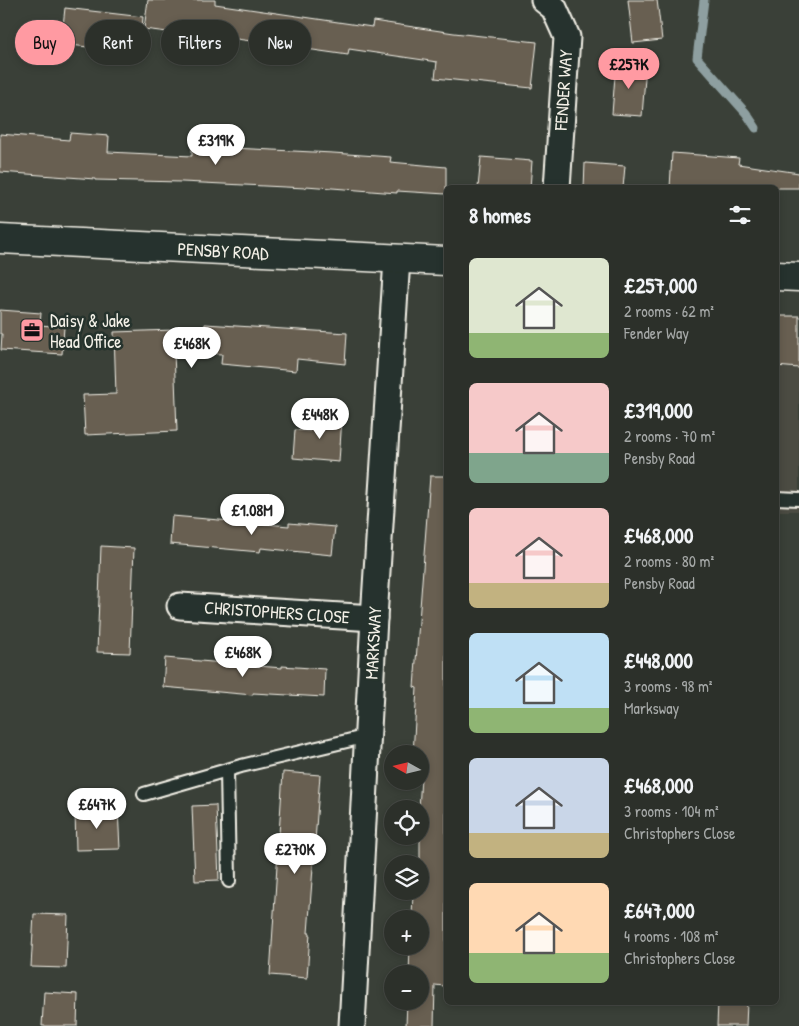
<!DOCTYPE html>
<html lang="en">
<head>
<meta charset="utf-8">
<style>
  body { margin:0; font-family:"Patrick Hand",sans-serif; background:#383c36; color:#f1f3f6; height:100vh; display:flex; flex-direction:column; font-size:19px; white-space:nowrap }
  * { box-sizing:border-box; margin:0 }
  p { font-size:16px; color:#a6a9a8 }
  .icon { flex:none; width:28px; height:28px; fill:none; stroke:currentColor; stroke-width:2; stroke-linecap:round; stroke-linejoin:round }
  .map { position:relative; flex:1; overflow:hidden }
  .panel { position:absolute; left:444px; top:185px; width:335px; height:820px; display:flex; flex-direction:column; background:#2c302a; border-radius:8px; box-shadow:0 2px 8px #0003,0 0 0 1px #484b47 }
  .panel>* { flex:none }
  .guide { position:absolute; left:15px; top:20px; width:354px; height:45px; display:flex; gap:10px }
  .needle { width:32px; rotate:278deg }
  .fabs { position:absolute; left:384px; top:745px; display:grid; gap:10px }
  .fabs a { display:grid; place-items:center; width:45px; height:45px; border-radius:50%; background:#2c302a; box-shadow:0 2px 8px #0003,0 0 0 1px #484b47; font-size:25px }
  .price { position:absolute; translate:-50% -42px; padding:0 11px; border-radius:18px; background:#fff; color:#222; font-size:16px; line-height:32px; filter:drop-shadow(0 1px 2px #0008) }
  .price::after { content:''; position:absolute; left:50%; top:30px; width:15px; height:11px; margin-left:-8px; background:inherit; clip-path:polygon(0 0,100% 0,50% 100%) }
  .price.active { background:#ff9aa2; color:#111 }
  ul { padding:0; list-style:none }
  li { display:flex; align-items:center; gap:15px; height:125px; padding:0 25px }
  li span { display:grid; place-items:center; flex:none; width:140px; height:100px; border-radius:8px; color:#555 }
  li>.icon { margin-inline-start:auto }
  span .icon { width:60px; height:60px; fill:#fffc; stroke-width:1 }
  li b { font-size:21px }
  h2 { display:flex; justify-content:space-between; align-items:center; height:60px; padding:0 25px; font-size:21px }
  .pill { padding:0 18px; border-radius:22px; background:#2c302a; box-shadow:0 2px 8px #0003,0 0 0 1px #484b47; font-size:18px; line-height:45px }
  .pill.active { background:#ff9aa2; color:#111 }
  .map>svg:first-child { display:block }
  .built { fill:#4b4c43 }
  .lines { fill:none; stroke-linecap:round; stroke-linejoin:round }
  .stream { stroke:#8e9fa0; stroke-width:9 }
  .building { fill:#675e51; stroke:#f4f1e8 }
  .service-casing { stroke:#f4f1e8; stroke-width:16 }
  .minor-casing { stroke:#f4f1e8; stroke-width:29 }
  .secondary-casing { stroke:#f4f1e8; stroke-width:31 }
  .service { stroke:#26332d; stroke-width:12 }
  .minor { stroke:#26332d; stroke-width:25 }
  .secondary { stroke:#26332d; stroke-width:28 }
  .labels { text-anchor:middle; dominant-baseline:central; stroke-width:5; stroke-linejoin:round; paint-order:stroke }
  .street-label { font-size:18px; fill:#f4f1e8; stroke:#26332d }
  .poi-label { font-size:18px; fill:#f4f1e8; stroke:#26332d; text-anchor:start }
</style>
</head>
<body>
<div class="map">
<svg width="799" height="1026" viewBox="0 0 799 1026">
  <rect width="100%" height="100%" fill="#3a4038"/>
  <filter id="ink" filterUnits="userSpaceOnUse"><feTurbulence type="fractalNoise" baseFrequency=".02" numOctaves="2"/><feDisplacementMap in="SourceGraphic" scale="10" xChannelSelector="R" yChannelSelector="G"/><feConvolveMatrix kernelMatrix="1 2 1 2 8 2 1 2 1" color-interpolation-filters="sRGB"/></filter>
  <g filter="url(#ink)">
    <rect class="built" x="776" y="316" width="23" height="195"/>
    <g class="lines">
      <polyline class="stream" points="704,0 697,58 746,113 756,128"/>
    </g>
    <g class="building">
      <polygon points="148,0 215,0 215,4 372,27 373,21 454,33 537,42 532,88 435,78 437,62 349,49 348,55 299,48 230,38 230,32 184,24 183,34 144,29"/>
      <polygon points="628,0 657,0 662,40 633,43"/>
      <polygon points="65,8 143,17 140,46 115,43 115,50 61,44"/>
      <polygon points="616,63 646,65 642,116 612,114"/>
      <polygon points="70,133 109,136 108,152 192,156 192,146 333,153 391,157 390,162 446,167 446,194 397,191 397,193 306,186 306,188 182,182 95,180 95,179 0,172 0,134 69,140"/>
      <polygon points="672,153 739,158 738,164 799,173 799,188 670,188"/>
      <polygon points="481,157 532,161 530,188 478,188"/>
      <polygon points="585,163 625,166 623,188 584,188"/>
      <polygon points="0,310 41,313 40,325 64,327 62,354 1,350 2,334 0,334"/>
      <polygon points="776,316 799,316 799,368 776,366"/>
      <polygon points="205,324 347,333 345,364 297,359 296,371 221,364 222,354 174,351 177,431 85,435 83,395 116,394 114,332 204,329"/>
      <polygon points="312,415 342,417 339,462 293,458 295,430 310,431"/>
      <polygon points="430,476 446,476 446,951 444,986 435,985 434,1026 406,1026 407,1001 420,1001 420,974 409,974 410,946 420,946 420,919 412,919 413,891 420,891 420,837 417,837 420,836 419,809 422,761 420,761 420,754 413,754 417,688 414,687"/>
      <polygon points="172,516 289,526 289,523 335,527 332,555 261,548 260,552 170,544"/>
      <polygon points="101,546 134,548 130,653 97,652"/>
      <polygon points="165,658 282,668 282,666 325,669 324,697 253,693 253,695 163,687"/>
      <polygon points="283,772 320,775 308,933 310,933 307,978 270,975"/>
      <polygon points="216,805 219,880 195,881 192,806"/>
      <polygon points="118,809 120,849 76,850 75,811"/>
      <polygon points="34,914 68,915 66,968 31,967"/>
      <polygon points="44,992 78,994 77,1026 42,1026"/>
      <polygon points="718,1002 747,1002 746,1026 717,1026"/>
    </g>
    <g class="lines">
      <g class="service-casing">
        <g id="service">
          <polyline points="776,498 799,499"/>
          <polyline points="227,770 229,881"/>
          <polyline points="144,794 241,766 368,736"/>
        </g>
      </g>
      <g class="minor-casing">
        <g id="minor">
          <polyline points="544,0 554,8 567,37 557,188"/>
          <polyline points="180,606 374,618"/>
          <polyline points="352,1026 374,618 397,259"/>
        </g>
      </g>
      <g class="secondary-casing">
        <g id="secondary">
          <polyline points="0,239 446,261"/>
          <polyline points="776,276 799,277"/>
        </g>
      </g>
      <use href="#service" class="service"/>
      <use href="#minor" class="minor"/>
      <use href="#secondary" class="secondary"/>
    </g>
  </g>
  <defs>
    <g id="office-square" transform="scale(1.25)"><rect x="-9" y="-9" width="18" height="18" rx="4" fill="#ff9aa2" stroke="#26332d"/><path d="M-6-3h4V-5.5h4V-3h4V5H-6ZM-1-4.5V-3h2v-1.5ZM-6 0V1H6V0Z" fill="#111"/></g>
  </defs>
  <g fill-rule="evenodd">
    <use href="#office-square" x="32" y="330"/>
  </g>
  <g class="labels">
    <g class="street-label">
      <text transform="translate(563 90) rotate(-86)">FENDER WAY</text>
      <text transform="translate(223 251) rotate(3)">PENSBY ROAD</text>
      <text transform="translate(277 612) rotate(4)">CHRISTOPHERS CLOSE</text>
      <text transform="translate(373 643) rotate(-87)">MARKSWAY</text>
    </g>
    <g class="poi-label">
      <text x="50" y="320">Daisy &amp; Jake<tspan x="50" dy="21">Head Office</tspan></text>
    </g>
  </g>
</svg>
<div class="fabs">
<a><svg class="needle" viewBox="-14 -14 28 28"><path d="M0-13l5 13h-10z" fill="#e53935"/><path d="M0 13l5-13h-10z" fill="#a6a9a8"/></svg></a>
<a><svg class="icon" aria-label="locate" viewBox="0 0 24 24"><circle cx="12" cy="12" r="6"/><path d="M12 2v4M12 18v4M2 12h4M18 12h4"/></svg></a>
<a><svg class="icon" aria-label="layers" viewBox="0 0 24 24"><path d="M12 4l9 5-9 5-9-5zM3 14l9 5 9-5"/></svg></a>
<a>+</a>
<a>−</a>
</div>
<b class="price active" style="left:629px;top:90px">£257K</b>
<b class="price" style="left:216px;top:166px">£319K</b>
<b class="price" style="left:192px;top:369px">£468K</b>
<b class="price" style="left:320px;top:440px">£448K</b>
<b class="price" style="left:252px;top:536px">£1.08M</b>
<b class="price" style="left:243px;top:678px">£468K</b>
<b class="price" style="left:97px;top:830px">£647K</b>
<b class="price" style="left:295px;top:875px">£270K</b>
<div class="guide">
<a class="pill active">Buy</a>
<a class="pill">Rent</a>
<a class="pill">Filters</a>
<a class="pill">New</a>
</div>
<section class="panel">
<h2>8 homes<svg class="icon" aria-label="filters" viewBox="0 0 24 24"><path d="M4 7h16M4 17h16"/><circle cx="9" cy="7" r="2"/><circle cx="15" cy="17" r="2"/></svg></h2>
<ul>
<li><span style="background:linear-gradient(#dfe7d0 75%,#8fb573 0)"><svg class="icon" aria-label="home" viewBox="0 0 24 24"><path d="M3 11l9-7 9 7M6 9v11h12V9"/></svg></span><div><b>£257,000</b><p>2 rooms · 62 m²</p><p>Fender Way</p></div></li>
<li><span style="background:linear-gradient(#f6c9c9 70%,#7fa58c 0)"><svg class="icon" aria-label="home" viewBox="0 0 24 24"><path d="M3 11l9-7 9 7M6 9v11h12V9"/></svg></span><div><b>£319,000</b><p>2 rooms · 70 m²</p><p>Pensby Road</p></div></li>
<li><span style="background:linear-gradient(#f6c9c9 75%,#c2b280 0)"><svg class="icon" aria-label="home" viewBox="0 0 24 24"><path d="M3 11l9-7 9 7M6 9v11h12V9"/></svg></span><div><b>£468,000</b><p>2 rooms · 80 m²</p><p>Pensby Road</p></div></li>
<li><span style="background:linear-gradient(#bfe0f5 75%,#8fb573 0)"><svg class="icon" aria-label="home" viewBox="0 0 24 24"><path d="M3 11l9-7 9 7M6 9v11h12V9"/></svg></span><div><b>£448,000</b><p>3 rooms · 98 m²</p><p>Marksway</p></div></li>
<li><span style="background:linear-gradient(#c9d6e8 75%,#c2b280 0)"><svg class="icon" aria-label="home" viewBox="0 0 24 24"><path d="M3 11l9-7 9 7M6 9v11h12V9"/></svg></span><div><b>£468,000</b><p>3 rooms · 104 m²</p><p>Christophers Close</p></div></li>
<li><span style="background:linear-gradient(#ffd9b3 70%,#8fb573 0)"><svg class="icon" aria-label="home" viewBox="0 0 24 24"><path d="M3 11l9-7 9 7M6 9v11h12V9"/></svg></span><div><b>£647,000</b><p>4 rooms · 108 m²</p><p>Christophers Close</p></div></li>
</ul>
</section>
</div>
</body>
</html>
